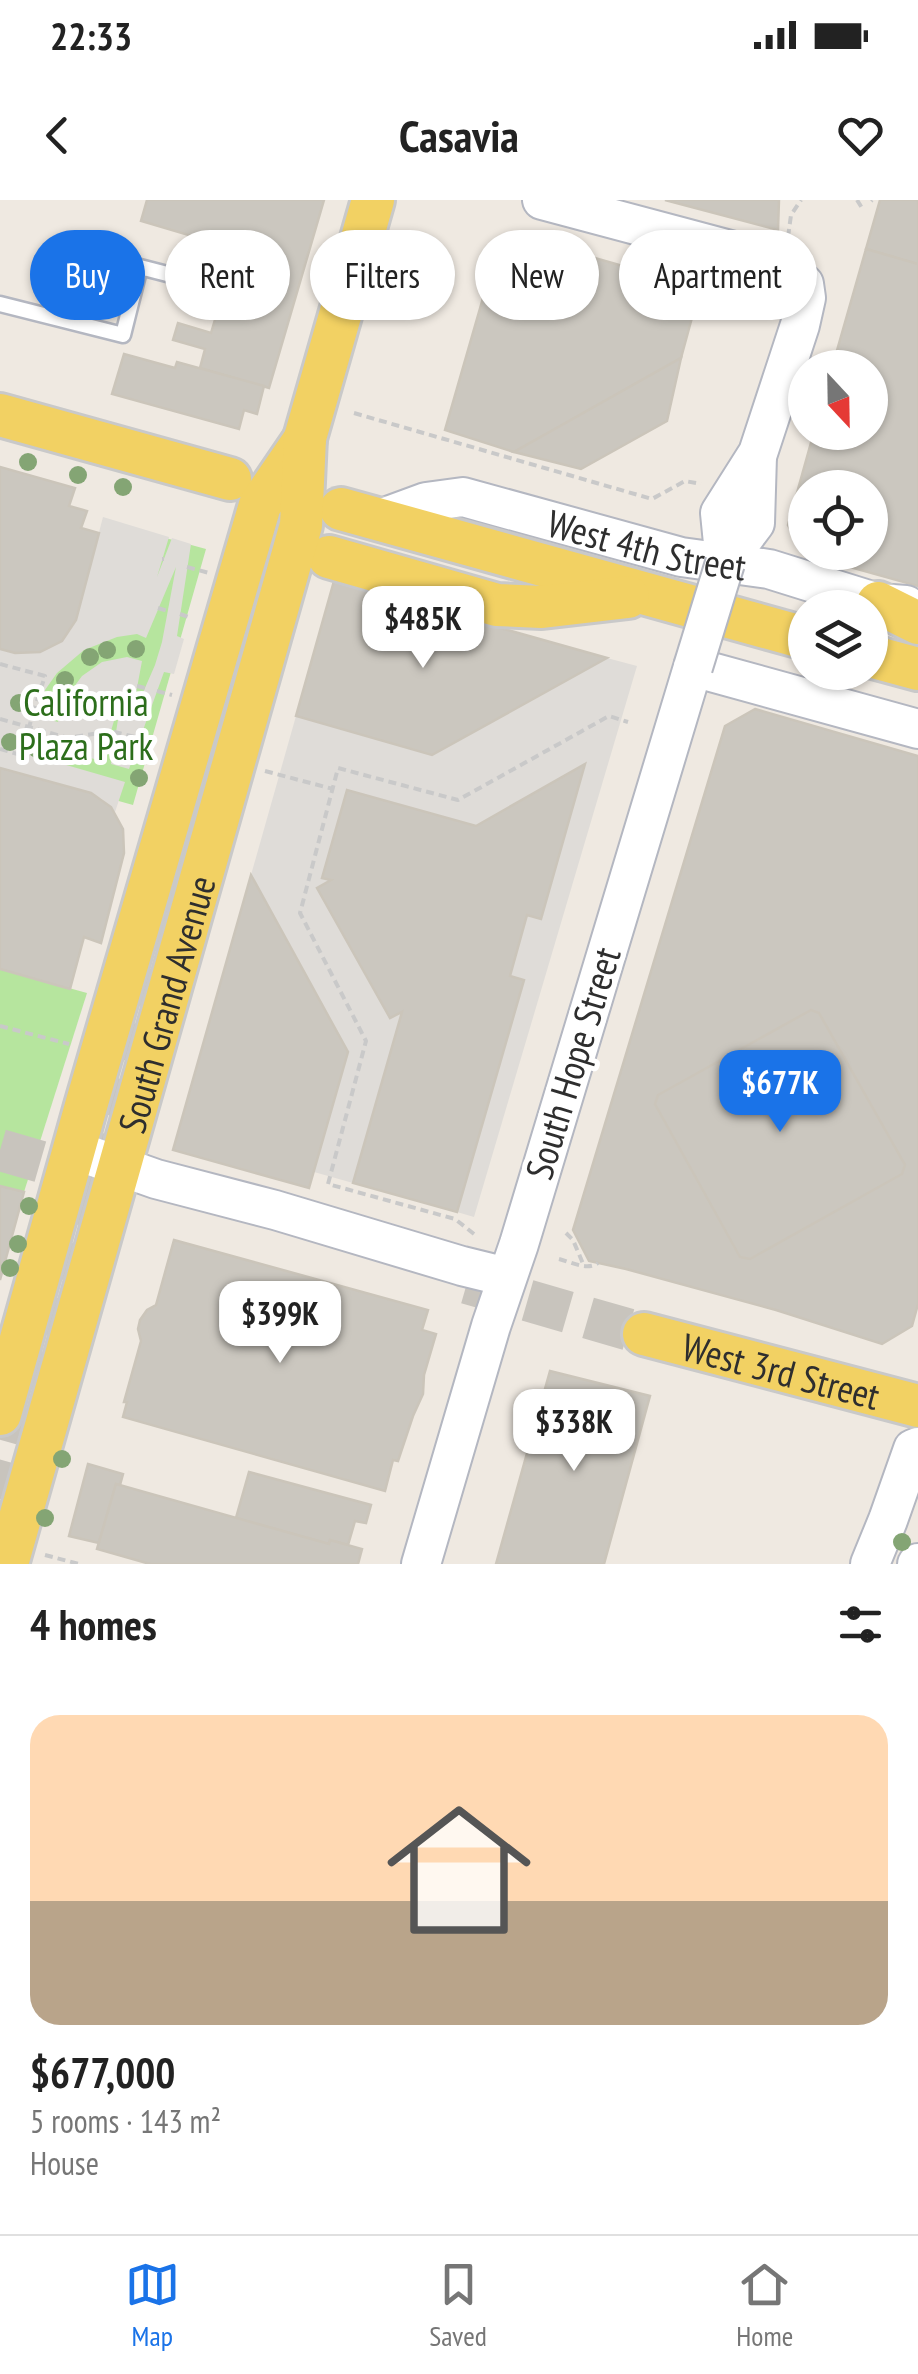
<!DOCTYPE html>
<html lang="en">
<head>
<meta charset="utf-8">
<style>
  body { margin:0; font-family:"PT Sans Narrow",sans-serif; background:#f6f6f6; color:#222; height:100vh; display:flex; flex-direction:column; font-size:38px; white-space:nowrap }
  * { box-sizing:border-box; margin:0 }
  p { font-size:32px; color:#767676 }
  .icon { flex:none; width:55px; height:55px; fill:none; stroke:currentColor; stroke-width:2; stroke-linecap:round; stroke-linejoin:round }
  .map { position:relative; height:1364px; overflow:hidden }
  .panel { display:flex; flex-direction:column; background:#fff; flex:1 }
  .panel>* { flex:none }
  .hud { position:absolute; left:30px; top:30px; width:860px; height:90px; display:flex; gap:20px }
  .needle { width:65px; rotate:158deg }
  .fabs { position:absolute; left:788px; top:150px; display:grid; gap:20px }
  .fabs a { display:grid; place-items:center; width:100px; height:100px; border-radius:50%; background:#fff; box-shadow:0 2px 8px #0004; font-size:50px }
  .price { position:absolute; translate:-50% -85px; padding:0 22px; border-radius:20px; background:#fff; color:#222; font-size:32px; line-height:65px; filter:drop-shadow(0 2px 5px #0008) }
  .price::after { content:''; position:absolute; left:50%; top:60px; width:30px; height:22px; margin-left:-15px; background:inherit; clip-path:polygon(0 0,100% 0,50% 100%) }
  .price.current { background:#1a73e8; color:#fff }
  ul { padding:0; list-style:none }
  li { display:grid; align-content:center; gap:20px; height:530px; padding:0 30px }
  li+li { border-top:2px solid #e0e0e0 }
  li span { display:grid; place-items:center; height:310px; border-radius:30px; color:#555 }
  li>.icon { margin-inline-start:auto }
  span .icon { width:180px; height:180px; fill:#fffc; stroke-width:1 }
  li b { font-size:42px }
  h2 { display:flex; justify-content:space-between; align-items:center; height:120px; padding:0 30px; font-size:42px }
  .tag { padding:0 35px; border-radius:45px; background:#fff; box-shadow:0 2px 8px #0004; font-size:35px; line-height:90px }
  .tag.current { background:#1a73e8; color:#fff }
  .status { display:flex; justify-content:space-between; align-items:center; height:70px; padding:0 50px; background:#fff; direction:ltr }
  .status svg { height:28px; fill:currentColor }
  header { display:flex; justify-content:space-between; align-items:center; height:130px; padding:0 30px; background:#fff; font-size:45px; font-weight:700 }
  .menu { display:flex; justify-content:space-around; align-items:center; height:140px; border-top:2px solid #e0e0e0; background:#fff; font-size:28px; color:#767676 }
  .menu a { display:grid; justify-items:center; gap:5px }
  .menu .current { color:#1a73e8 }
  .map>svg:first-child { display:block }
  .green { fill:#b6e59e }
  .plaza { fill:#dfdcd8; fill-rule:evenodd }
  .building { fill:#cbc7bf; stroke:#cbc5ba; stroke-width:2.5; fill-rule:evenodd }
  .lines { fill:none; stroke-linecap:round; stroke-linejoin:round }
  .secondary-tunnel { stroke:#c8c4bd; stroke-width:38; stroke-dasharray:38 19; stroke-linecap:butt }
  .primary-tunnel { stroke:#c8c4bd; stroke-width:42; stroke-dasharray:42 21; stroke-linecap:butt }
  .lane-casing { stroke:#b4b7c1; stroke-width:19 }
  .secondary-casing { stroke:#b4b7c1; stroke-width:42 }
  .primary-casing { stroke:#c9c9c9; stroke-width:48 }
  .path { stroke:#c9c9c9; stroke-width:4; stroke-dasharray:8 5; stroke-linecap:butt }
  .lane { stroke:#fff; stroke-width:14 }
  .secondary { stroke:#fff; stroke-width:38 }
  .primary { stroke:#f2d163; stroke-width:42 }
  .secondary-bridge-casing { stroke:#b4b7c1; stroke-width:42; stroke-linecap:butt }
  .path-bridge { stroke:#c9c9c9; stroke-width:4; stroke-dasharray:8 5; stroke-linecap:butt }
  .secondary-bridge { stroke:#fff; stroke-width:38 }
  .tree { fill:#84a574 }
  .labels { text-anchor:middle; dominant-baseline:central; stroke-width:10; stroke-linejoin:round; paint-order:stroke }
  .street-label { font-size:38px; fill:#2e2e2e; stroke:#fff }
  .park-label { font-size:38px; fill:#2c6e1b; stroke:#fff }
</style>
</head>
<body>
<div class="status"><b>22:33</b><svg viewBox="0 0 49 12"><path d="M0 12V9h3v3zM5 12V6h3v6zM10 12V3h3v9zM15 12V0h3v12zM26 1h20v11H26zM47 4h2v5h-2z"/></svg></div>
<header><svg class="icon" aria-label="back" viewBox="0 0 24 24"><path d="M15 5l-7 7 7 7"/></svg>Casavia<svg class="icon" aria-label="heart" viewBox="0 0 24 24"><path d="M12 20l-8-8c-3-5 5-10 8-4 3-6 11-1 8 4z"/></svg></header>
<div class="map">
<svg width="918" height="1364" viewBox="0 0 918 1364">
  <rect width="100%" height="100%" fill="#efe9e1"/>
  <g class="green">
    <polygon points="107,322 206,349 133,605 0,568 0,455 66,458"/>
    <polygon points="0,769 87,793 24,992 0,986"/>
  </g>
  <g class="plaza">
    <path d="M 103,317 L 169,337 L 157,377 L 172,338 L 191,344 L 177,436 L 184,439 L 174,474 L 164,472 L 129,569 L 111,564 L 122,494 L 102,561 L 52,548 L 49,560 L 125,582 L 115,612 L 102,599 L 91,593 L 0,568 L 0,449 L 15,453 L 40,452 L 61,441 L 70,431 L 76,420 ZM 176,367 L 162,442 L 155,465 L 131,520 L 142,461 L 127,457 L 102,462 L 82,476 L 65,499 L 58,522 L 28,514 L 29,512 L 38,514 L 45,490 L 57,473 L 84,450 L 117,437 L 137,434 L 146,438 Z"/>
    <polygon points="607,458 637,466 474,1017 457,1012 524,781 510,776 476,626 348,590 322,677 331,680 317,688 390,818 402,812 353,983 314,972 348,851 251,675 296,516 432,555"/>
  </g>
  <g class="building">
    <polygon points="147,0 324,0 269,188 200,168 205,149 173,140 178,123 211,133 236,49 141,21"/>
    <polygon points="665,0 779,0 778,30"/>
    <polygon points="880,0 918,0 918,64 866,49"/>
    <path d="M 866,49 L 918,64 L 918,386 L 803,354 L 788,325 L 814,232 L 870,232 L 870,168 L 832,168 ZM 805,288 L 870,288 L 870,352 L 805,352 Z"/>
    <polygon points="567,50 700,88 681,158 514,252 445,230 483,98"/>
    <polygon points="124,154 175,168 177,162 264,186 257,214 244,210 239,229 112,194"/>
    <polygon points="681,158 667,221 581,269 514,252"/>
    <polygon points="0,267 75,288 69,306 87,311 81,328 99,333 76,420 62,441 40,452 15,453 0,449"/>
    <polygon points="334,381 607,458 432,555 296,516"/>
    <polygon points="755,509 918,556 918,1104 912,1126 882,1144 776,1110 626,1069 589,1061 573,1030 725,526"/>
    <polygon points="585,564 541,719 527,715 510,776 524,780 457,1012 353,983 402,812 390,818 317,688 331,680 322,678 347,590 476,626"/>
    <polygon points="0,568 91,593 111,607 123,629 124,653 101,743 84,737 70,789 0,769"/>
    <polygon points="251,675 348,852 309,988 173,950"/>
    <polygon points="811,810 819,813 905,965 902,974 750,1059 740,1057 655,904 658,895"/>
    <polygon points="0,986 24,992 0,1080"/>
    <polygon points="174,1040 428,1110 422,1130 436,1134 424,1175 423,1194 413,1216 398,1261 393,1260 385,1291 123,1217 127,1202 124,1202 141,1141 138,1129 140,1120 147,1110 156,1105"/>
    <polygon points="550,1171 650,1196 604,1364 496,1364"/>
    <polygon points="88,1264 123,1274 120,1285 116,1284 99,1343 69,1336"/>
    <polygon points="249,1272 371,1305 366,1323 355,1321 348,1345 330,1340 329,1344 236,1318"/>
    <polygon points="116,1284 329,1344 330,1340 362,1349 358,1364 150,1364 97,1349"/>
  </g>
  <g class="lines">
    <polyline class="secondary-tunnel" points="0,1299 283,301"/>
    <g class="primary-tunnel">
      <polyline points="0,950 101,979"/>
      <polyline points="467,1083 644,1134"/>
    </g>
    <g class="lane-casing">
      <g id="lane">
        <polyline points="0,104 123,135 140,67 206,84"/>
        <polyline points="812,486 840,472"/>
      </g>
    </g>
    <g class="secondary-casing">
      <g id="secondary">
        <polyline points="542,0 775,62 793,73 804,84 806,98 800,125 758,253 720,313 725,363"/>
        <path id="s1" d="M 377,320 L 426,302 L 463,297 L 681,357 L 769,369 L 878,403 L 906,405"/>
        <polyline points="725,363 755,323 757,256"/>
        <polyline points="74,950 156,979 275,1010 462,1066 507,1077"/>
        <polyline points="421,1364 491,1126 519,1044 693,467 918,529"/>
        <polyline points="870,1364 888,1320 913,1249 918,1247"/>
        <polyline points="917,1364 918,1363"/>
      </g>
    </g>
    <g class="primary-casing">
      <g id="primary">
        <polyline points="0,215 230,279"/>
        <polyline points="341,309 805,438"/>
        <polyline points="329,357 497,405 542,407 628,397"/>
        <polyline points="878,403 918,423"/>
        <polyline points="870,456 918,469"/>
        <path id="s2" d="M 644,1134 L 918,1206"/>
        <polyline points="0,1214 86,906 260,305 305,239"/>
        <path id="s3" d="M 7,1364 L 301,325 L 305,238 L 373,0"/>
      </g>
    </g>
    <g class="path">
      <polyline points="857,0 862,8"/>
      <polyline points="871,1 872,0"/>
      <polyline points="788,37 791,15 801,0"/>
      <polyline points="354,213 652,299 685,281 701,284"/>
      <polyline points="162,359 164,359"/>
      <polyline points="187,367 209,373"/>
      <polyline points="158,408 168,411"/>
      <polyline points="180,414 191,418"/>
      <polyline points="0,464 45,476 33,513"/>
      <polyline points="137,486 145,488"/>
      <polyline points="157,491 172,495"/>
      <polyline points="0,519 68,538 111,531 155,542"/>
      <polyline points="0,549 21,555 25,542"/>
      <polyline points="265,571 333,589"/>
      <polyline points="0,826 69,844"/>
      <polyline points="566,1033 573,1040 584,1066"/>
      <polyline points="474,1034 455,1019 328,984 366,841 300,713 338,568 458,600 609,516 628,522"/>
      <path d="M 559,1059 C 571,1062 587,1071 598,1063"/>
      <polyline points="45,1355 79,1364"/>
    </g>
    <use href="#lane" class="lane"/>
    <use href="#secondary" class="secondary"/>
    <use href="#primary" class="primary"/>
    <g class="secondary-bridge-casing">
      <polyline id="secondary-bridge" points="693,467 725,363"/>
    </g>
    <polyline class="path-bridge" points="25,542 33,513"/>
    <use href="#secondary-bridge" class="secondary-bridge"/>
  </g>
  <g class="tree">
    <circle cx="28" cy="262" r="9"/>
    <circle cx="78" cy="275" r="9"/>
    <circle cx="123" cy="287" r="9"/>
    <circle cx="136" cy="449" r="9"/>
    <circle cx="107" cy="450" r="9"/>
    <circle cx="90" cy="457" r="9"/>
    <circle cx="65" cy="480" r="9"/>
    <circle cx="19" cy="503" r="9"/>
    <circle cx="51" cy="508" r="9"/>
    <circle cx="10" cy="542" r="9"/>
    <circle cx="37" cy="549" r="9"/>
    <circle cx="139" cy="578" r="9"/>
    <circle cx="29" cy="1006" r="9"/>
    <circle cx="18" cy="1044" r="9"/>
    <circle cx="10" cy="1068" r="9"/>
    <circle cx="62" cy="1259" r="9"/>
    <circle cx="45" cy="1318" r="9"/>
    <circle cx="902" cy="1342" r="9"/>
  </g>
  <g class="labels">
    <g class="street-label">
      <text stroke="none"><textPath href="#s1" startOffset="280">West 4th Street</textPath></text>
      <text stroke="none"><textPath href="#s3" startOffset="582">South Grand Avenue</textPath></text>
      <text transform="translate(572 863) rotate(-73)">South Hope Street</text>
      <text stroke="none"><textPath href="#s2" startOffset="142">West 3rd Street</textPath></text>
    </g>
    <g class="park-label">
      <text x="86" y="501">California<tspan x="86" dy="44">Plaza Park</tspan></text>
    </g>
  </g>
</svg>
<div class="fabs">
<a><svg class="needle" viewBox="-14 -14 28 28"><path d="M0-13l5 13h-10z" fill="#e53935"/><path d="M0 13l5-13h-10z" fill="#767676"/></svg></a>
<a><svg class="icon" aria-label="locate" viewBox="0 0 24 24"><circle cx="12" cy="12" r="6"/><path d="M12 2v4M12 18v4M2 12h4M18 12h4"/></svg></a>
<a><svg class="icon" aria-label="layers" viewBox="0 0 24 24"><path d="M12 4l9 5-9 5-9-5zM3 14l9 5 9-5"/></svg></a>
</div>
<b class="price" style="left:423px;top:471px">$485K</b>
<b class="price current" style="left:780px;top:935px">$677K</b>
<b class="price" style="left:280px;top:1166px">$399K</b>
<b class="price" style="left:574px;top:1274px">$338K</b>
<div class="hud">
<a class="tag current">Buy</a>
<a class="tag">Rent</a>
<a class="tag">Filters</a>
<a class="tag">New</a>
<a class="tag">Apartment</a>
</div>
</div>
<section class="panel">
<h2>4 homes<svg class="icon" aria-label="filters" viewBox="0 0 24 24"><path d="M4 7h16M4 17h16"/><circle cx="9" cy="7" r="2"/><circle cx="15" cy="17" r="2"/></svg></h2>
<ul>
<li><span style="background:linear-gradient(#ffd9b3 60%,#b9a48a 0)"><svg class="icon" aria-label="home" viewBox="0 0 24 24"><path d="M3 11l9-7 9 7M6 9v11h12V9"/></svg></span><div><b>$677,000</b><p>5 rooms · 143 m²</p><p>House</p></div></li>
</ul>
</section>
<nav class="menu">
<a class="current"><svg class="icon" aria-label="map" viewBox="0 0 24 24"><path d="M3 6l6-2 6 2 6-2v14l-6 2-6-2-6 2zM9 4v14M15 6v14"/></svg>Map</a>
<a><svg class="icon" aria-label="saved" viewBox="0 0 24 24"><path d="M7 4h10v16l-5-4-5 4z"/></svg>Saved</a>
<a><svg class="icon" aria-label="home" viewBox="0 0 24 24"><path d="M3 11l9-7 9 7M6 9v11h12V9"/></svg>Home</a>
</nav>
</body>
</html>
